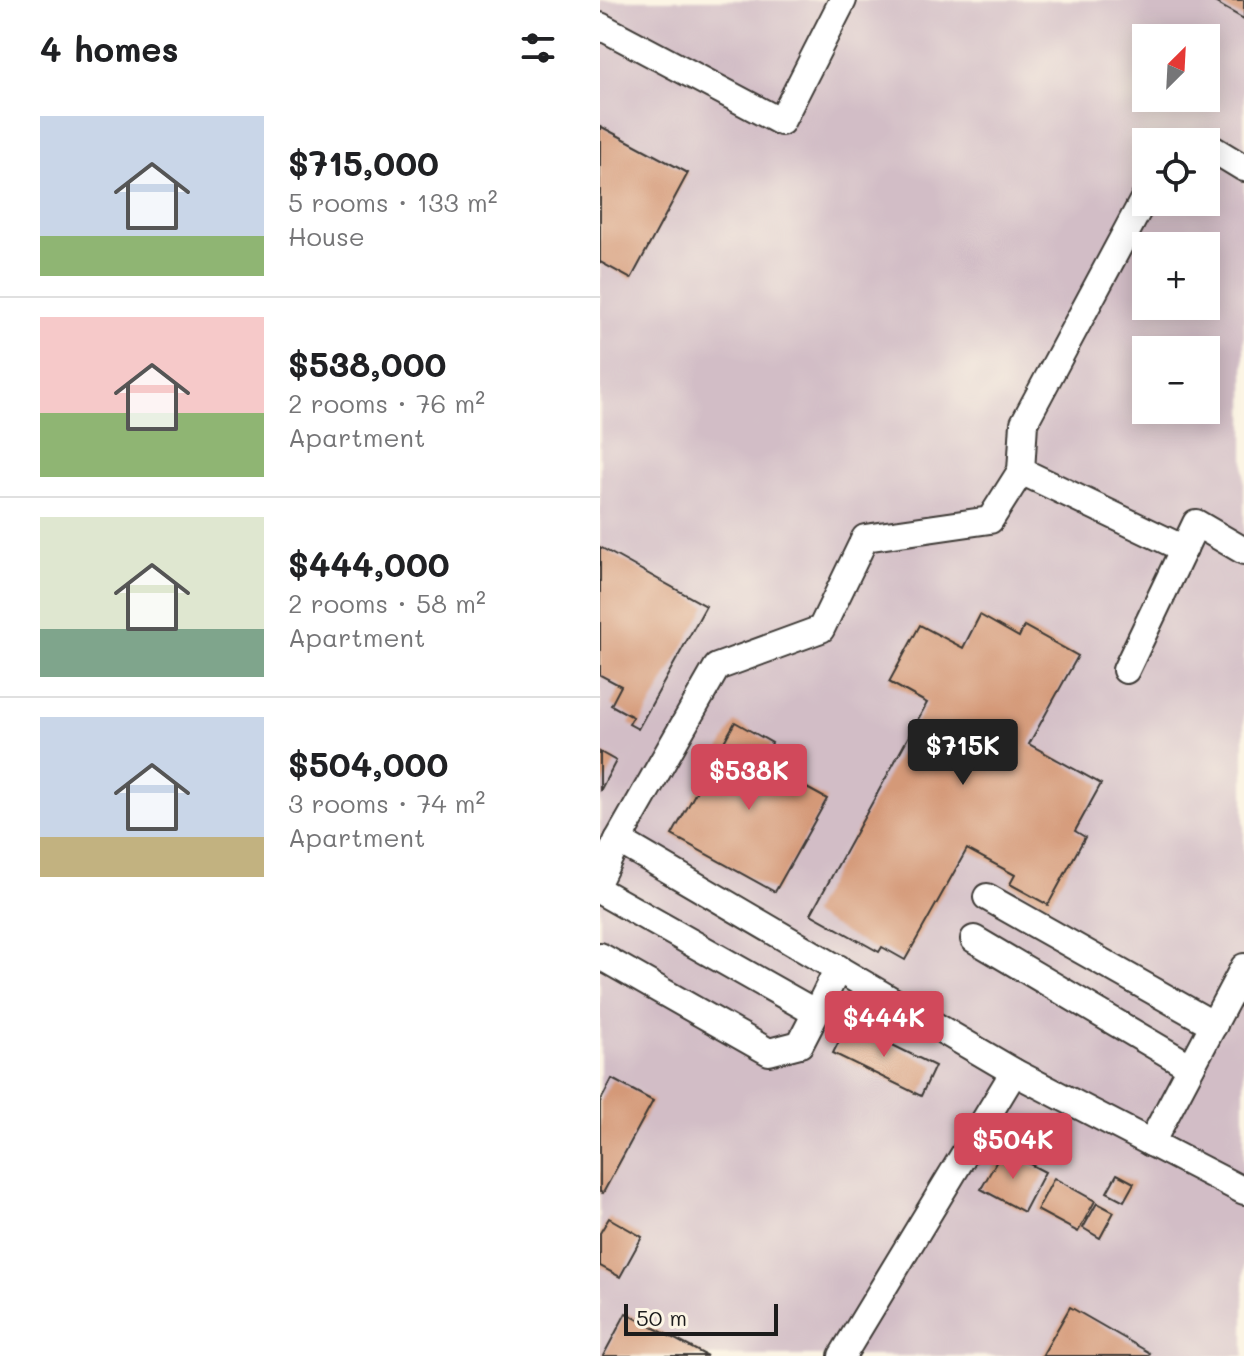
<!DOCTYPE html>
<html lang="en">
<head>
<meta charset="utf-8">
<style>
  body { margin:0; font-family:Mali,sans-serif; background:#f6f6f6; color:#202124; height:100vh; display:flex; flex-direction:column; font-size:30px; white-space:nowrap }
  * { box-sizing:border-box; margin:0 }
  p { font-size:26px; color:#757577 }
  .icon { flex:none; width:44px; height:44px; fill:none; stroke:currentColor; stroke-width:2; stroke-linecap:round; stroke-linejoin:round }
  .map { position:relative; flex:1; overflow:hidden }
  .details { display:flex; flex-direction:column; background:#fff; width:600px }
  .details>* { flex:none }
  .needle { width:52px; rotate:24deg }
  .tools { position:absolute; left:532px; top:24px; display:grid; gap:16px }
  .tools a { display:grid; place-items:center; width:88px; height:88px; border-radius:0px; background:#fff; box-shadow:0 4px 20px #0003; font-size:40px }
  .scale { position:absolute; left:24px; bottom:20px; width:154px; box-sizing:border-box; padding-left:8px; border:4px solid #1c1c1c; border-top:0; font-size:22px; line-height:28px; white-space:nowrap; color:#1c1c1c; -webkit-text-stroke:6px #fcf5e5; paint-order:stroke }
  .price { position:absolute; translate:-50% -68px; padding:0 18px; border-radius:8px; background:#d1495b; color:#fff; font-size:26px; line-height:52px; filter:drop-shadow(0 2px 4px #0008) }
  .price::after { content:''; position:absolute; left:50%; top:48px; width:24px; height:18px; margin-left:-12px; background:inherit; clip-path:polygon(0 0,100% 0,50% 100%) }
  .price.selected { background:#222; color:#fff }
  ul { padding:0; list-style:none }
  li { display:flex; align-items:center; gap:24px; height:200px; padding:0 40px }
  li+li { border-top:2px solid #e0e0e0 }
  li span { display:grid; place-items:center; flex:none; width:224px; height:160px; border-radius:0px; color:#555 }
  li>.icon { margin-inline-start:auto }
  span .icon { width:96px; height:96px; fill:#fffc; stroke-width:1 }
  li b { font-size:34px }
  h2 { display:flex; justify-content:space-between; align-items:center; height:96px; padding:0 40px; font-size:34px }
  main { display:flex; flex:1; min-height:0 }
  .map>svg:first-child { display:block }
  .industrial { fill:#d2bdc6; fill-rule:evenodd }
  .building { fill:#d49978 }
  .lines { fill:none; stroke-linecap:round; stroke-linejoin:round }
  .minor-casing { stroke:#3c3934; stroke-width:30 }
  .minor { stroke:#fff; stroke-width:26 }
</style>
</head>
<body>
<main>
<section class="details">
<h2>4 homes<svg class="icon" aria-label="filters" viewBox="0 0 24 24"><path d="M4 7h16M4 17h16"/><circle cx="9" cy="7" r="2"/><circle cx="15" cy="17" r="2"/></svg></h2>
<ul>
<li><span style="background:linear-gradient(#c9d6e8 75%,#8fb573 0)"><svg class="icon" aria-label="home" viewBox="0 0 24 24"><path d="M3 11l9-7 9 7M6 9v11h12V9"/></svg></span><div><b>$715,000</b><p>5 rooms · 133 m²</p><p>House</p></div></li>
<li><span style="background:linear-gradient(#f6c9c9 60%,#8fb573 0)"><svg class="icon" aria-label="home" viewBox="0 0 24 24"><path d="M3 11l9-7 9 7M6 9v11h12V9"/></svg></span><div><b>$538,000</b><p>2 rooms · 76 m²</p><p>Apartment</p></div></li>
<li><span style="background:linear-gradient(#dfe7d0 70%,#7fa58c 0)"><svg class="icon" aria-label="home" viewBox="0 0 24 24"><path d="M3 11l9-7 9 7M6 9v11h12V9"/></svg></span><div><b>$444,000</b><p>2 rooms · 58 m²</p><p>Apartment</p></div></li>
<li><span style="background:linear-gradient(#c9d6e8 75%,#c2b280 0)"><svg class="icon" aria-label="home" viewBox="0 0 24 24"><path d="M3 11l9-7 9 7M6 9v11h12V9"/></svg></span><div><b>$504,000</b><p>3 rooms · 74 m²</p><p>Apartment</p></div></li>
</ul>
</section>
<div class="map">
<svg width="644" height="1356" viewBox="0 0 644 1356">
  <rect width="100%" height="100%" fill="#fcf5e5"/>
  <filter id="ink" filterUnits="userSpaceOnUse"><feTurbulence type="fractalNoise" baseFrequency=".0125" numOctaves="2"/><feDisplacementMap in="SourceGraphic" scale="16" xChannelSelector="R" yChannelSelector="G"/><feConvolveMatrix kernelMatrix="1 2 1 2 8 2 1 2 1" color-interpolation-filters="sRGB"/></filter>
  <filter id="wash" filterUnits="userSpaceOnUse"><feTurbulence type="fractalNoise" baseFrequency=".006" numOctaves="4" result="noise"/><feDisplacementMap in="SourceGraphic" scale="32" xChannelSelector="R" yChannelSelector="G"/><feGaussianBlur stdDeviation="1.8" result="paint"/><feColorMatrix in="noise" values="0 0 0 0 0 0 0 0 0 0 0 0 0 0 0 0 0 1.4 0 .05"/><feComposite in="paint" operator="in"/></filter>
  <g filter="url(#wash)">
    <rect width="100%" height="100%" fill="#f1dbbb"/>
    <path class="industrial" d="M 0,0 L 644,0 L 644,1356 L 0,1356 ZM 546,38 L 606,38 L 606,98 L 546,98 ZM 546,142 L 606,142 L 606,202 L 546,202 ZM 546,246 L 606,246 L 606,306 L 546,306 ZM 546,350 L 606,350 L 606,410 L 546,410 Z"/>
    <g id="blocks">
      <g class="building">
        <polygon points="611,0 644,0 644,19"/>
        <polygon points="0,126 88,173 31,279 0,262"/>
        <polygon points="0,547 106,606 38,729 29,724 33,717 11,705 21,686 0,675"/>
        <polygon points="380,615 419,637 424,626 478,656 429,744 501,784 475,831 485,837 448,905 410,884 415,875 367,849 305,960 282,947 279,952 211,914 327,703 289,682 320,625 363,648"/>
        <polygon points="135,722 172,743 161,763 227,799 175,892 72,835"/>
        <polygon points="0,752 16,761 0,791"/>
        <polygon points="248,1023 335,1066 321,1096 233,1053"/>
        <polygon points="12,1079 53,1101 3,1193 0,1192 0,1102"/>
        <polygon points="403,1150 445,1172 424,1212 381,1189"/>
        <polygon points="517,1174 534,1183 524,1201 507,1192"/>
        <polygon points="454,1178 495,1201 478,1232 437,1210"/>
        <polygon points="497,1203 514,1212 500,1238 483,1228"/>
        <polygon points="9,1218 42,1237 20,1277 0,1266 0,1233"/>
        <polygon points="470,1307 550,1353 548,1356 442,1356"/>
        <polygon points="26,1313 107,1356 3,1356"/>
      </g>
    </g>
  </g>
  <g filter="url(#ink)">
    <use href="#blocks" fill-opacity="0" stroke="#3c3934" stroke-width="2"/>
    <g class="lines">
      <g class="minor-casing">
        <g id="minor">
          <polyline points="0,26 181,122 243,0"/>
          <polyline points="606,145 644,168"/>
          <polyline points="421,471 424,423 546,195"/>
          <polyline points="584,549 421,471 390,520 265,538 221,629 117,667 18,840 414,1072 644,1191"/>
          <polyline points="526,670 596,523 644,551"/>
          <polyline points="0,877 18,840"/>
          <polyline points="0,891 216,1013 238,968"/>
          <polyline points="387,897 614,1025"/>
          <polyline points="374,939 591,1067"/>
          <polyline points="0,956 169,1052 200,1044 216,1013"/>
          <polyline points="551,1143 644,967"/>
          <polyline points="242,1356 414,1072"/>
        </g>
      </g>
      <use href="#minor" class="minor"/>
    </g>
  </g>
</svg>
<div class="tools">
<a><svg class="needle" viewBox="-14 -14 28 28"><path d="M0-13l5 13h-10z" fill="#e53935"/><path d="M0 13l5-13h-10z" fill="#757577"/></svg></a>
<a><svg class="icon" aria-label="locate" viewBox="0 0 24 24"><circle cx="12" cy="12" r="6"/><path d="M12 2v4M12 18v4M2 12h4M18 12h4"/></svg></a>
<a>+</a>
<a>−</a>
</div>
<div class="scale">50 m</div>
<b class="price selected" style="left:363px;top:787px">$715K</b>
<b class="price" style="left:149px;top:812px">$538K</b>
<b class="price" style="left:284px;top:1059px">$444K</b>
<b class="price" style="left:413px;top:1181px">$504K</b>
</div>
</main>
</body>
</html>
